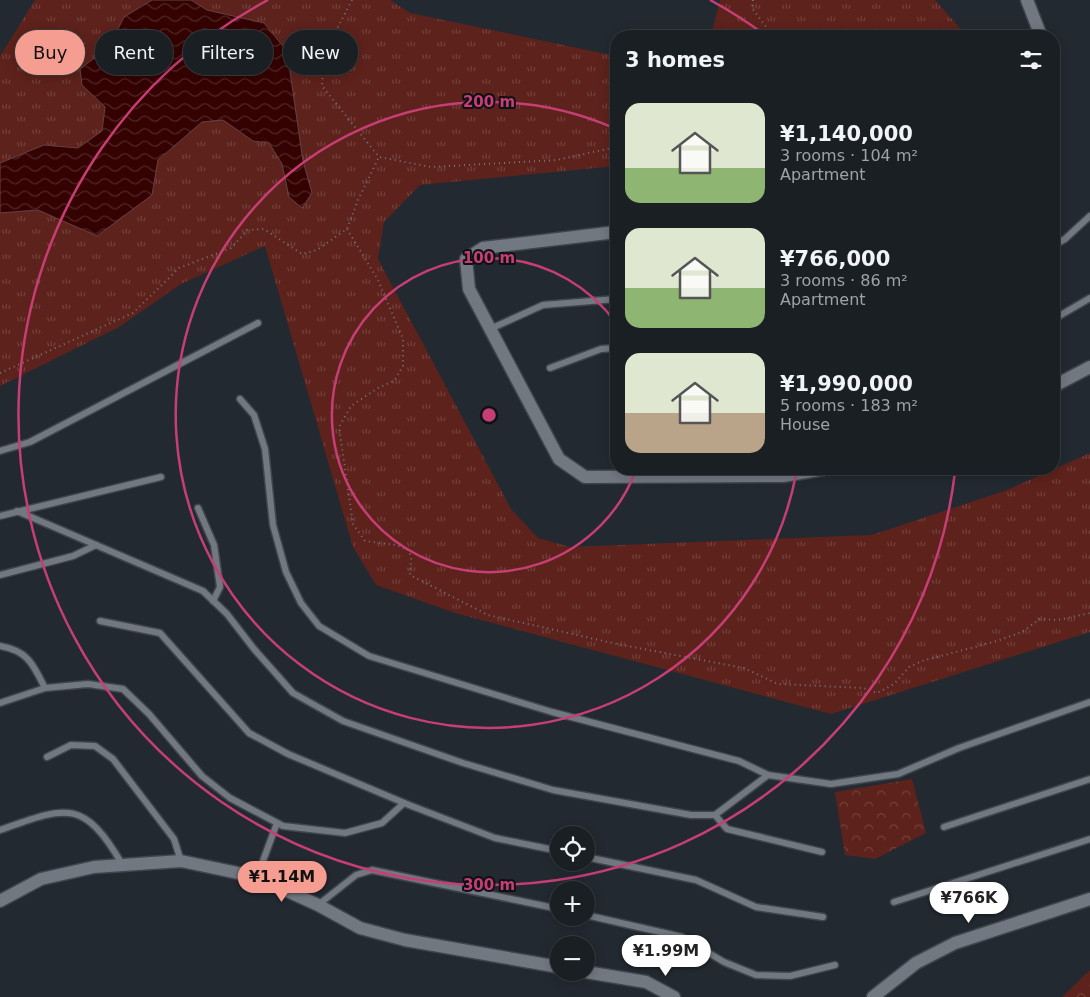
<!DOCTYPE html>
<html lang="en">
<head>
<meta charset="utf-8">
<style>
  body { margin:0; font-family:"DejaVu Sans",sans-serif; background:#23272c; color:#f1f3f6; height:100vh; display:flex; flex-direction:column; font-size:19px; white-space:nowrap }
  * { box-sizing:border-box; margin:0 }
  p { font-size:16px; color:#9fa2a6 }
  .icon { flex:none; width:28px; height:28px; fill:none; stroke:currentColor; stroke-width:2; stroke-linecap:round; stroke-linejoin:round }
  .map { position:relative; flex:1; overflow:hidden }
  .panel { position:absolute; left:610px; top:30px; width:450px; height:445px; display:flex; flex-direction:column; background:#1a1f24; border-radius:20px; box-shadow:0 2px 12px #0003,0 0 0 1px #383d41 }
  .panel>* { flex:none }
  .guide { position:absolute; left:15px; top:30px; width:475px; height:45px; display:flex; gap:10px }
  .fabs { position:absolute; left:550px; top:826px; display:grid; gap:10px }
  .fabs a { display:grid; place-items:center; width:45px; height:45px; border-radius:50%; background:#1a1f24; box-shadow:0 2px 12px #0003,0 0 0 1px #383d41; font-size:25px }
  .price { position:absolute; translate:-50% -42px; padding:0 11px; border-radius:18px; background:#fff; color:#222; font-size:16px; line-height:32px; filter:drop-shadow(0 1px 2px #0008) }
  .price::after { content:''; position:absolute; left:50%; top:30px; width:15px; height:11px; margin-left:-8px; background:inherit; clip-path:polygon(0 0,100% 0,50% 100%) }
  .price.on { background:#f59d90; color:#111 }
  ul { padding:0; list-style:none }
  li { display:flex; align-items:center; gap:15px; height:125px; padding:0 15px }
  li span { display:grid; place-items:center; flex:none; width:140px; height:100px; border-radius:15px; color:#555 }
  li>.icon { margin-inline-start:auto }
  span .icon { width:60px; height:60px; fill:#fffc; stroke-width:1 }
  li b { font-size:21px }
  h2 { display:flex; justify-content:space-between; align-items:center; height:60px; padding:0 15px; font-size:21px }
  .pill { padding:0 18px; border-radius:22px; background:#1a1f24; box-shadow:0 2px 12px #0003,0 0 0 1px #383d41; font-size:18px; line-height:45px }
  .pill.on { background:#f59d90; color:#111 }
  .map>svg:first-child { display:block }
  .grass { fill:url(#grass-tufts) }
  .forest { fill:url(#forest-crowns) }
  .water { fill:url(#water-waves); stroke:#654244 }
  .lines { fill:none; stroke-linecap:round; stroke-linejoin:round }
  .service-casing { stroke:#40454b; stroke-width:9 }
  .minor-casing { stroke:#40454b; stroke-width:15 }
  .path { stroke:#73787f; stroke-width:2; stroke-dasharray:1 4; stroke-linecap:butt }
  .service { stroke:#717881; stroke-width:6 }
  .minor { stroke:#717881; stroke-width:12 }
  .ring { fill:none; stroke:#c63e75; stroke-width:2.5 }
  .centre { fill:#c63e75; stroke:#0e1114; stroke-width:2.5 }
  .ring-label { font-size:15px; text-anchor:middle; font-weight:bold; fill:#c63e75; stroke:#0e1114; stroke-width:4; stroke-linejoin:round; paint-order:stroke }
</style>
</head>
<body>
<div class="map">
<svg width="1090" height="997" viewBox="0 0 1090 997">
  <defs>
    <pattern id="grass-tufts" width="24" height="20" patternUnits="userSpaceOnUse" patternTransform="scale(1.25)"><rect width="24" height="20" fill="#5d221b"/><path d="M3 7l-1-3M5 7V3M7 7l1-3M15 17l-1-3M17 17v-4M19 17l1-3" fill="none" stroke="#73413c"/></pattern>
    <pattern id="forest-crowns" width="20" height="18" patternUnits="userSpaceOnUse" patternTransform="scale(1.25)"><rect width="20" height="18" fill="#5d221b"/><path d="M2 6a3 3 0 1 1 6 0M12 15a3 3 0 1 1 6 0" fill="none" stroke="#73413c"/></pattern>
    <pattern id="water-waves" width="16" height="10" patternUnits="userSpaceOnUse" patternTransform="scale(1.25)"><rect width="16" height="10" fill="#350202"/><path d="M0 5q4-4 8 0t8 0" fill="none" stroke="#512626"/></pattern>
  </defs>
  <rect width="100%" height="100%" fill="#222930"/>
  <g class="grass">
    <polygon points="35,0 390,0 410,13 616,56 616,166 420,185 384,222 378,259 511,509 538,538 570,547 872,535 1007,490 1090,453 1090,632 831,714 455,613 376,585 353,547 265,246 181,284 119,327 0,386 0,56"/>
    <polygon points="720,0 935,0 967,36 711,36"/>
  </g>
  <g class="forest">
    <polygon points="912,779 926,833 875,859 845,855 835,792"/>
    <polygon points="1090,970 1090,997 1062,997"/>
  </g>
  <polygon class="water" points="152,0 191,0 207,10 264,23 287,51 303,161 312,193 302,208 289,197 282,164 269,143 253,141 223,120 202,122 158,160 152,195 97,236 38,210 0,213 0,163 44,145 78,148 102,131 105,107 82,85 80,69 109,47 124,17"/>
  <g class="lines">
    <g class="service-casing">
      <g id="service">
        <polyline points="1054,245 1065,239 1090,216"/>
        <polyline points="1054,319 1090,298"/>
        <polyline points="490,329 543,305 616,299"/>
        <polyline points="550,368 601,349 616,348"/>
        <polyline points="240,399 254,415 265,449 273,525 286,572 301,603 319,626 369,656 552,712 739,761 768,775 831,784 898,774 959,748 1090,702"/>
        <polyline points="0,451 30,442 258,323"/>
        <polyline points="198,508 214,545 220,587 213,601"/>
        <polyline points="17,511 203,591 227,614 254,649 293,693 343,721 463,763 553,790 691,815 715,815 768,775"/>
        <polyline points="0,516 161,477"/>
        <polyline points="0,575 73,556 96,545"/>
        <polyline points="100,621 160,633 249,733 288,754 409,805 495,838 559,851"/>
        <path d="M 0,646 C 28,651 33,664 45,688"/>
        <polyline points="0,703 45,688 88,684 123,689 149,714 202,776 230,798 283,826 345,833 382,823 404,803"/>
        <polyline points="47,757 71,745 95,746 113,759 174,839 181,861"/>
        <polyline points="715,815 727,829 822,852"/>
        <polyline points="944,827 1090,779"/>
        <path d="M 0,830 C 65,807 83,797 122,864"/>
        <polyline points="586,857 696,880 756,907 823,917"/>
        <polyline points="257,877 277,823"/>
        <polyline points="894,902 1090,839"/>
        <polyline points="318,905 356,875 372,870 559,909"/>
        <polyline points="586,915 682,937 724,962 756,975 790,976 835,965"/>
      </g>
    </g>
    <g class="minor-casing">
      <g id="minor">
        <polyline points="1027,0 1041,36"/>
        <polyline points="616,232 483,248 466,259 469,289 559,459 585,477 783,476 824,469"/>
        <polyline points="1054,386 1090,367"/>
        <polyline points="0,901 41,879 94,867 181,861 257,877 318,905 360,928 405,940 559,967"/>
        <polyline points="586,972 646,982 674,997"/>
        <polyline points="873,997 916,963 955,943 1090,899"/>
      </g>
    </g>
    <g class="path">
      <polyline points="352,0 324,54 322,86 379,157 431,167 557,160 616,147"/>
      <polyline points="753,0 752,8 773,36"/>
      <polyline points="347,229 378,280 403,339 403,366 394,381 378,388 351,406 339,427 353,524 365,541 396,545 409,550 411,559 410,575 488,615 617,644 744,668 778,684 863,688 877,693 894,684 909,667 922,661 997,641 1022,632 1040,619 1058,620 1090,613"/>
      <polyline points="0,373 133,313 179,268 231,248 248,230 264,229 302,254 317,250 347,229 358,200 379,157"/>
    </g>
    <use href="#service" class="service"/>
    <use href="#minor" class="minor"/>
  </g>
  <g class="ring">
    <path d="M636 470A157 157 0 1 1 616 323"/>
    <path d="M797 469A313 313 0 1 1 614 128"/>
    <path d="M955 472A470 470 0 1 1 268 0M710 0A470 470 0 0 1 765 35"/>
  </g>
  <circle cx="489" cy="415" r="8" class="centre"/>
  <g class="ring-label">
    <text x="489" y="107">200 m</text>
    <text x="489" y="263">100 m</text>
    <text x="489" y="890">300 m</text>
  </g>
</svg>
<div class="fabs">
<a><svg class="icon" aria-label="locate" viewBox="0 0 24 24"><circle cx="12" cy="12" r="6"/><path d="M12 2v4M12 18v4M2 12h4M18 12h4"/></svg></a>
<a>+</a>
<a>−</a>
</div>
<b class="price on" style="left:282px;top:903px">¥1.14M</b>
<b class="price" style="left:969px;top:924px">¥766K</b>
<b class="price" style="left:666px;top:977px">¥1.99M</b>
<div class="guide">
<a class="pill on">Buy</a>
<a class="pill">Rent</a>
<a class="pill">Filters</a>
<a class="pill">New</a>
</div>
<section class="panel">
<h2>3 homes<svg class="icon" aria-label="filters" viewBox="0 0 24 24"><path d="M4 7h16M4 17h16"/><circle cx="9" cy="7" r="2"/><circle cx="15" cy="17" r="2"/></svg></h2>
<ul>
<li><span style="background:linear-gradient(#dfe7d0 65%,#8fb573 0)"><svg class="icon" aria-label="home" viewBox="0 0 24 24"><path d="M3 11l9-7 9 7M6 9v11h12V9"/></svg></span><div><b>¥1,140,000</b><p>3 rooms · 104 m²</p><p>Apartment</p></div></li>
<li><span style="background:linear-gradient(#dfe7d0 60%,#8fb573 0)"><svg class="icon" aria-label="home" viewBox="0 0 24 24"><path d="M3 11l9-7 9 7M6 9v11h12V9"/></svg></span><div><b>¥766,000</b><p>3 rooms · 86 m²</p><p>Apartment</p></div></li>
<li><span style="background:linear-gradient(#dfe7d0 60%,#b9a48a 0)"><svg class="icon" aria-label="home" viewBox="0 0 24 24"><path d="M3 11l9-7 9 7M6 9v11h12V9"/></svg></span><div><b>¥1,990,000</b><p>5 rooms · 183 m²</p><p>House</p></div></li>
</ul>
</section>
</div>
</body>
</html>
